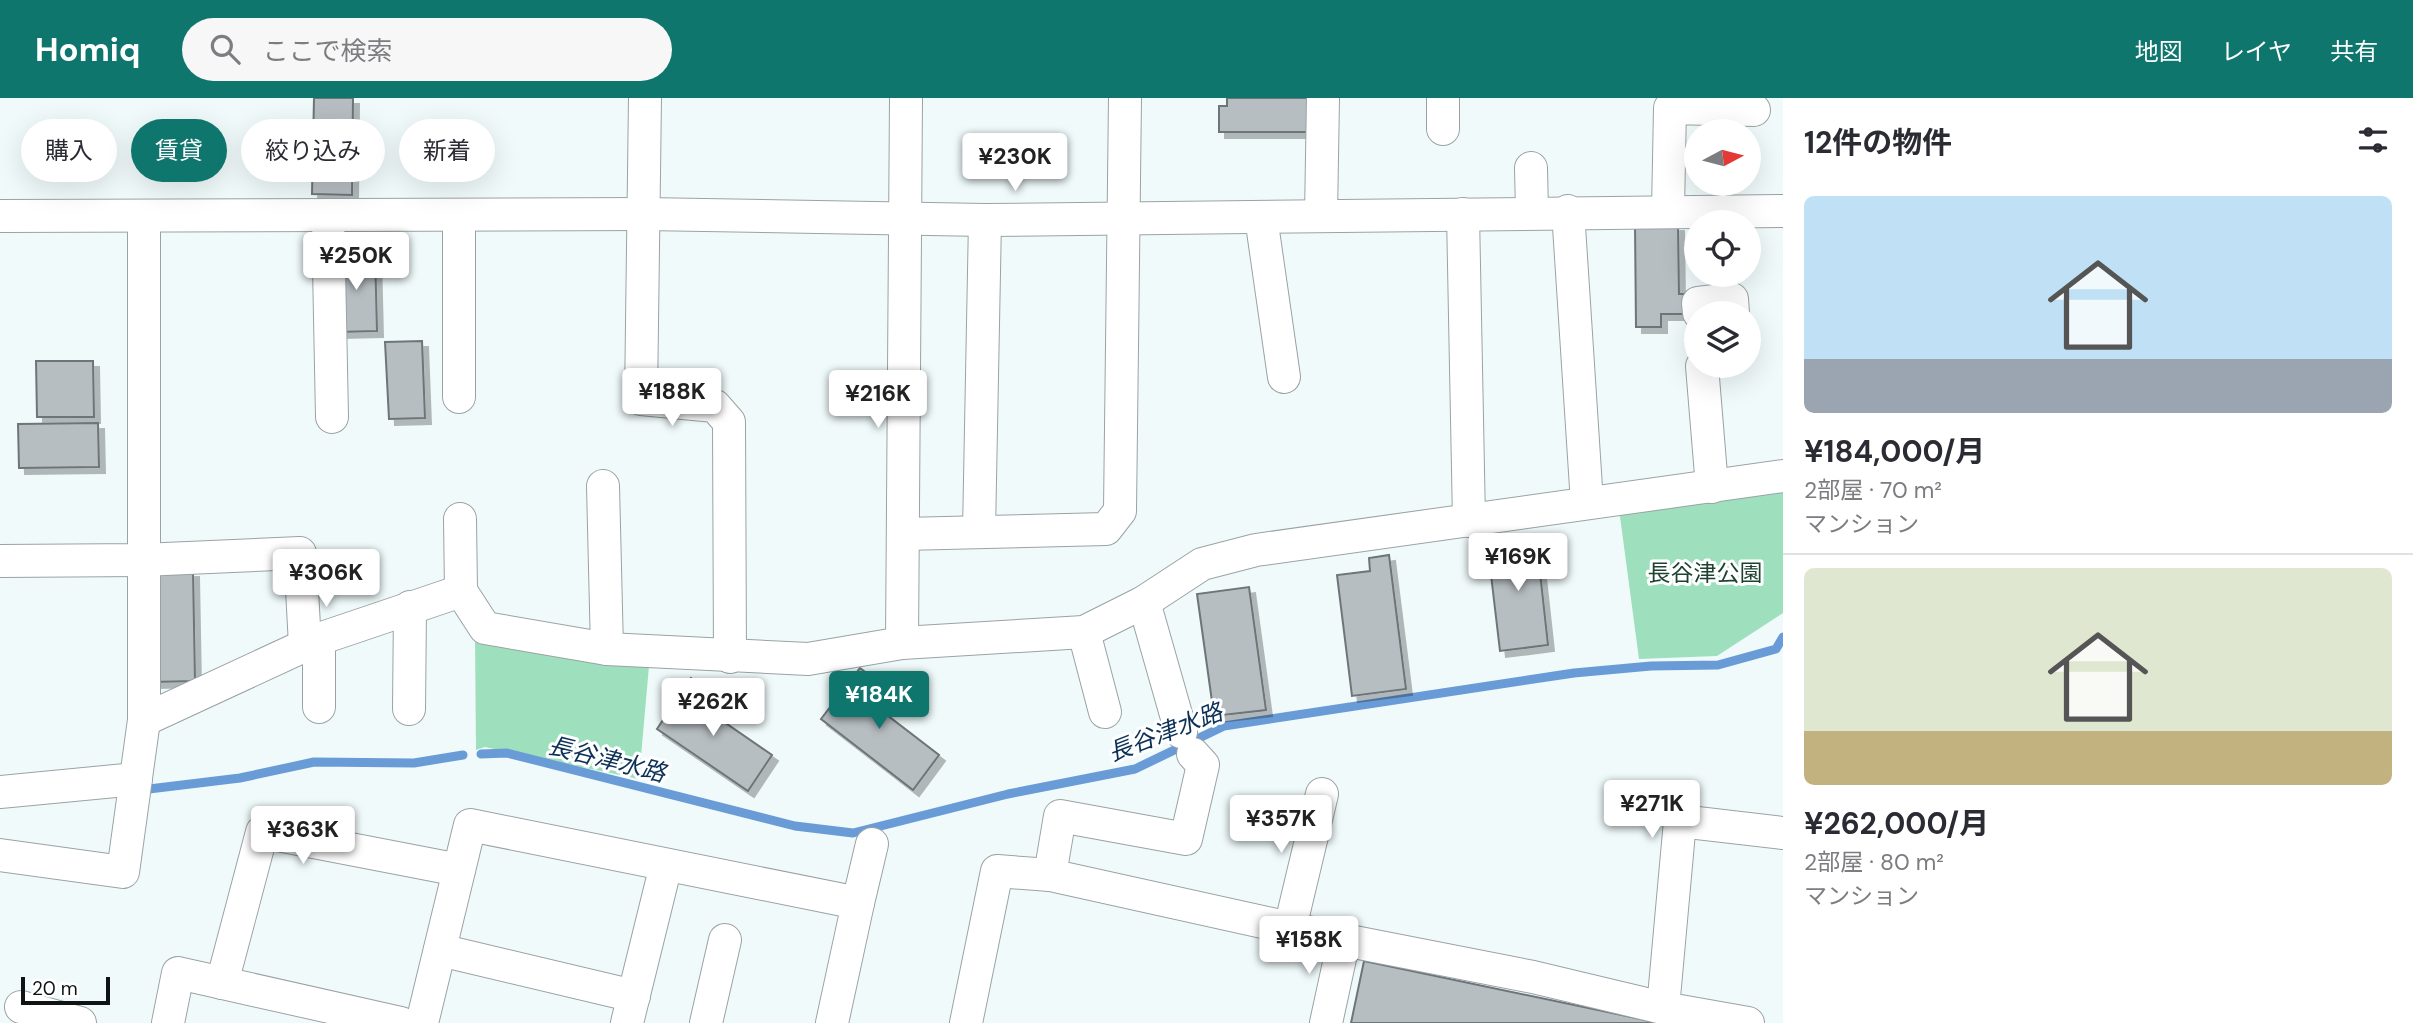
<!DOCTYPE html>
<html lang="ja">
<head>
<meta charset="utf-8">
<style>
  body { margin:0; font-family:"DM Sans","Noto Sans JP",sans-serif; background:#f7f7f7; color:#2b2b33; height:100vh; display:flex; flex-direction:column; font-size:26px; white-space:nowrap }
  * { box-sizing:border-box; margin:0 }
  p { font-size:23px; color:#7c7c81 }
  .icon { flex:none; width:38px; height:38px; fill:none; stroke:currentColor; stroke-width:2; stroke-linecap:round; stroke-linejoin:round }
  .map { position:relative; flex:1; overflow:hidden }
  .panel { display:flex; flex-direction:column; background:#fff; width:630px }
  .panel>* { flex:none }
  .hud { position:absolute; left:21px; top:21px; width:665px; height:63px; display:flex; gap:14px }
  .needle { width:46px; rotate:83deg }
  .fabs { position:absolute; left:1684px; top:21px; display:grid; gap:14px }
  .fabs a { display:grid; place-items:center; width:77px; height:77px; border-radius:50%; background:#fff; box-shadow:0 7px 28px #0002; font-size:35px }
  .scale { position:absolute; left:21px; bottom:18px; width:89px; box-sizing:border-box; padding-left:7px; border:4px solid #101314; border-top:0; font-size:19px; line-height:24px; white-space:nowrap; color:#101314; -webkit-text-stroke:5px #fff; paint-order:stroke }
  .price { position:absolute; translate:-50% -60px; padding:0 16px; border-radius:7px; background:#fff; color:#222; font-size:23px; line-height:46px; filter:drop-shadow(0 2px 4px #0008) }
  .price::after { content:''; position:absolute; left:50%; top:42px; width:21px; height:16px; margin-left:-10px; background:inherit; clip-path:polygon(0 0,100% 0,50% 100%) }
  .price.on { background:#0f766e; color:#fff }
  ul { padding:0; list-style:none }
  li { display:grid; align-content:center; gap:14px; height:371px; padding:0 21px }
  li+li { border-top:2px solid #e1e1e2 }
  li span { display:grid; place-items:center; height:217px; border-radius:10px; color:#555 }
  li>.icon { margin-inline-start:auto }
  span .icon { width:126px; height:126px; fill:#fffc; stroke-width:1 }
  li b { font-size:30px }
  h2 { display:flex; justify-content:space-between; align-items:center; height:84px; padding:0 21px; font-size:30px }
  .pill { padding:0 24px; border-radius:32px; background:#fff; box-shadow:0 7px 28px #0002; font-size:24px; line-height:63px }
  .pill.on { background:#0f766e; color:#fff }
  header { display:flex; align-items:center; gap:42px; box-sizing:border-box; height:98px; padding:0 35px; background:#0f766e; color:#fff }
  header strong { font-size:33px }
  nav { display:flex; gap:38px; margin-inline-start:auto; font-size:24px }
  .search { width:490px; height:63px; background:#f7f7f7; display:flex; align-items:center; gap:18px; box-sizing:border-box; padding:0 24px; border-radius:38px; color:#7c7c81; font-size:26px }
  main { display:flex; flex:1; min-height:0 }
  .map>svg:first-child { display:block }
  .green { fill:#9ee0bd }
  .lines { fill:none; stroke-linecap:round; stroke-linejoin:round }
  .stream { stroke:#699cd7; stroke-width:9 }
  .building { fill:#b7bec2; stroke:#6e7579; stroke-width:2; filter:url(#shadow) }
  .minor-casing { stroke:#9aa3a4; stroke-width:34 }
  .minor { stroke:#fff; stroke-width:32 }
  .labels { text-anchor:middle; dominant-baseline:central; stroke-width:6; stroke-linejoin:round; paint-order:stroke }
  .park-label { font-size:23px; fill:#1d4230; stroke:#fff }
  .water-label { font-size:24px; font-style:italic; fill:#0b3157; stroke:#fff }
</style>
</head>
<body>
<header>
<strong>Homiq</strong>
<div class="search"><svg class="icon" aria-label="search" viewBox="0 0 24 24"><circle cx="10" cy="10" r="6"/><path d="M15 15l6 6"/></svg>ここで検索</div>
<nav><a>地図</a><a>レイヤ</a><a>共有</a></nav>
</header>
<main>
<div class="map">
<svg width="1783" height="925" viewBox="0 0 1783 925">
  <defs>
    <filter id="shadow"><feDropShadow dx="6" dy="6" stdDeviation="0" flood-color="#0004"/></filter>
  </defs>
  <rect width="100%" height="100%" fill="#f0fafb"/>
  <g class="green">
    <polygon points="1783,387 1783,515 1717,558 1639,561 1619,411"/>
    <polygon points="475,541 649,568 639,681 485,649 476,652"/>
  </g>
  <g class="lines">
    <g class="stream">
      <polyline points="481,656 507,655 795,728 853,735 1008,696 1135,671 1224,628 1574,575 1651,568 1718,567 1776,551 1783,539"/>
      <polyline points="149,691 240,680 314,664 414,665 463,657"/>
    </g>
  </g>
  <g class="building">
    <polygon points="314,0 353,0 352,97 312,96"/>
    <polygon points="1227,0 1307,0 1308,34 1219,34 1219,8 1227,8"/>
    <polygon points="1635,127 1678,127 1679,196 1685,196 1685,216 1661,216 1661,229 1636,229"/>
    <polygon points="375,154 377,233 337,234 335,156"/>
    <polygon points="422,243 425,320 389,321 385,244"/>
    <polygon points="36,263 93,263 94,319 37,319"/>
    <polygon points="98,325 99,369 19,370 18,326"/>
    <polygon points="1536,438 1548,547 1500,553 1487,443"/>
    <polygon points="1389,457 1406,591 1352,598 1337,477 1370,473 1369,460"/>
    <polygon points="193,473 195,583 152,584 150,474"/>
    <polygon points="1249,489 1266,612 1214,618 1197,496"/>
    <polygon points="860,570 886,590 874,607 939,657 913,692 821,621"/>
    <polygon points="691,580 711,593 701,608 772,657 748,693 657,631"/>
    <polygon points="1364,863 1655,924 1655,925 1351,925"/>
  </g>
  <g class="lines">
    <g class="minor-casing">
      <g id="minor">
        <polyline points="645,0 641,301 715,308 729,324 730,559"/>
        <polyline points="1443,31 1443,0"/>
        <polyline points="1531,70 1532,114"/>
        <polyline points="1568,113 1587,405"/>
        <polyline points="1668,113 1670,10 1754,12"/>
        <polyline points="1463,116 1469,423"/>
        <polyline points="0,118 645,116 985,122 1783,113"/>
        <polyline points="1321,118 1323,0"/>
        <polyline points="328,119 332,319"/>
        <polyline points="1261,119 1284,279"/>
        <polyline points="1699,215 1698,205 1732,201 1733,215"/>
        <polyline points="1702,268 1712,389"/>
        <polyline points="459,299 459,119"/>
        <polyline points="603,388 607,551"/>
        <polyline points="460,421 461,493"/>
        <polyline points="979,434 985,122"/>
        <polyline points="903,436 1106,431 1120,413 1125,0"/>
        <polyline points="0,463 142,462 300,455 305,547"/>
        <polyline points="1144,504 1181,634"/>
        <polyline points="1084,534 1105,614"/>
        <polyline points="319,541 319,609"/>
        <polyline points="902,545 906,0"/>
        <polyline points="409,611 410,509"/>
        <polyline points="144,622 319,541 461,493 485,530 607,551 808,561 902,545 1084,534 1144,504 1202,466 1256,452 1783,378"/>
        <polyline points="0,694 136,681"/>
        <polyline points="0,757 123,774 144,622 144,120"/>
        <polyline points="1050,777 1060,718 1186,741 1203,667 1193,656"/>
        <polyline points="858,805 872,746"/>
        <polyline points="1290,830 1322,696"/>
        <polyline points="440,852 634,898"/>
        <polyline points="222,885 262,734 459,772"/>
        <polyline points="21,909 80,925"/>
        <polyline points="1663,910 1680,723 1783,735"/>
        <polyline points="168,925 178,875 401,925"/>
        <polyline points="422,925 470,727 858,805 832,925"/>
        <polyline points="627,925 666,767"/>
        <polyline points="706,925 725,842"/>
        <polyline points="966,925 997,773 1050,777 1344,842 1533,879 1663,910 1748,925"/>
        <polyline points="1326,925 1344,842"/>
      </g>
    </g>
    <use href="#minor" class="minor"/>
  </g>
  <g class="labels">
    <g class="park-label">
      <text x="1705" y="475">長谷津公園</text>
    </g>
    <g class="water-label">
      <text transform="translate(1165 634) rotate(-21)">長谷津水路</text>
      <text transform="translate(607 661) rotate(14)">長谷津水路</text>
    </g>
  </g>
</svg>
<div class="fabs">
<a><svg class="needle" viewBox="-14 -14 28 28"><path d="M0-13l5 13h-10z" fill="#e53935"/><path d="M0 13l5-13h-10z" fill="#7c7c81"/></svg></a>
<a><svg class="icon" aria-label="locate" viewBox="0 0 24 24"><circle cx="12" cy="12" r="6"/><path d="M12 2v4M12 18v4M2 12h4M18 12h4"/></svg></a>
<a><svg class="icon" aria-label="layers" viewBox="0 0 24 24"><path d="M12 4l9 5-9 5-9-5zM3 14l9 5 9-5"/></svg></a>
</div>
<div class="scale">20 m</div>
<b class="price" style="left:1015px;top:95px">¥230K</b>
<b class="price" style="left:356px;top:194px">¥250K</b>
<b class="price" style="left:672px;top:330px">¥188K</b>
<b class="price" style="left:878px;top:332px">¥216K</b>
<b class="price" style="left:1518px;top:495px">¥169K</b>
<b class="price" style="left:326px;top:511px">¥306K</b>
<b class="price on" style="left:879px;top:633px">¥184K</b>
<b class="price" style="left:713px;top:640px">¥262K</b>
<b class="price" style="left:1652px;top:742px">¥271K</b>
<b class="price" style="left:1281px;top:757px">¥357K</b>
<b class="price" style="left:303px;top:768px">¥363K</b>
<b class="price" style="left:1309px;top:878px">¥158K</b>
<div class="hud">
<a class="pill">購入</a>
<a class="pill on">賃貸</a>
<a class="pill">絞り込み</a>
<a class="pill">新着</a>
</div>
</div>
<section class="panel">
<h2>12件の物件<svg class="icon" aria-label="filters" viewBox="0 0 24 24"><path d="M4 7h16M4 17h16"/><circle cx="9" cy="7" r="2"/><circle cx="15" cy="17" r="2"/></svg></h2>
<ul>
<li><span style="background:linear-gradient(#bfe0f5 75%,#9aa5b1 0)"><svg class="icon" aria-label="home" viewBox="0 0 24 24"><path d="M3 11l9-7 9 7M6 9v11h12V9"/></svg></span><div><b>¥184,000/月</b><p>2部屋 · 70 m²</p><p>マンション</p></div></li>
<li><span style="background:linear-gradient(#dfe7d0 75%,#c2b280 0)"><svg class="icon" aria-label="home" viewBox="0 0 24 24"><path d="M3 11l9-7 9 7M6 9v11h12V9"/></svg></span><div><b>¥262,000/月</b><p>2部屋 · 80 m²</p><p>マンション</p></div></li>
</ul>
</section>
</main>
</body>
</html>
